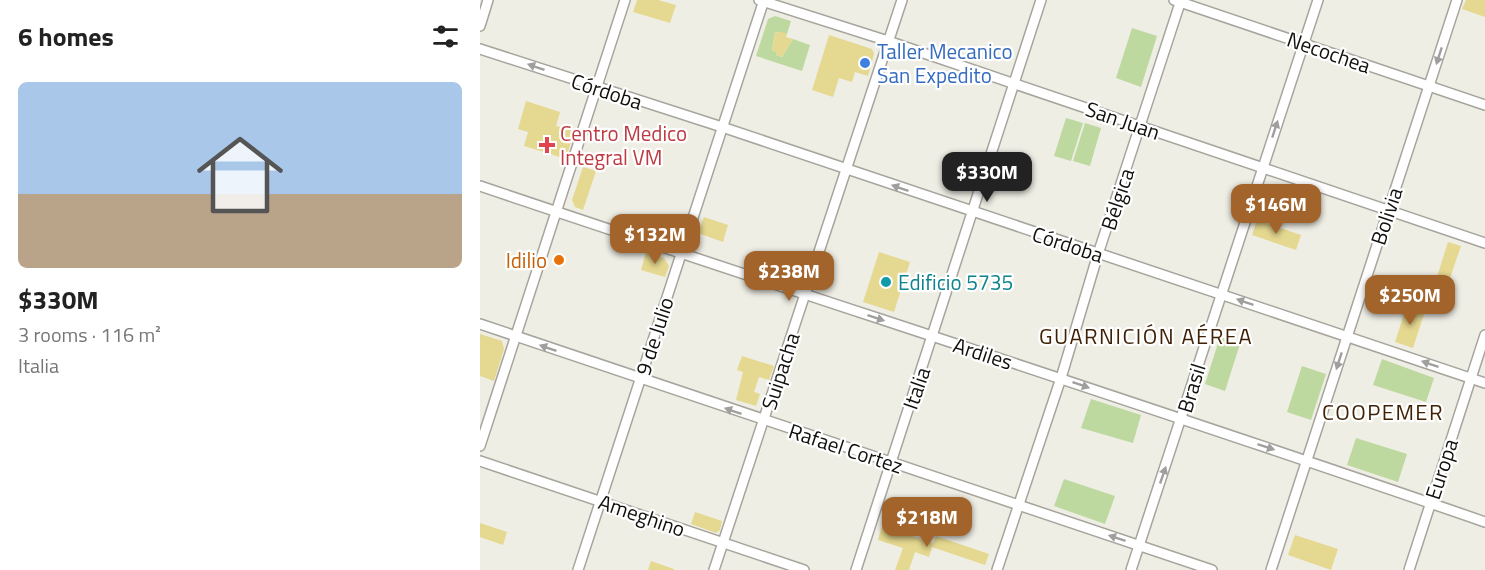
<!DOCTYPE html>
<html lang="en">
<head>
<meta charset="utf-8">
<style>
  body { margin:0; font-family:"Titillium Web",sans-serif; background:#f6f6f6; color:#222; height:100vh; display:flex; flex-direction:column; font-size:22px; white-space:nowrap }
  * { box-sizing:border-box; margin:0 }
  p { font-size:20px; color:#767676 }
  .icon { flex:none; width:33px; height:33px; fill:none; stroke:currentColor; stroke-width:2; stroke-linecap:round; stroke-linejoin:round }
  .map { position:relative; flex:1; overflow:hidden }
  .details { display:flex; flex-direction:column; background:#fff; width:480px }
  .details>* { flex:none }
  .price { position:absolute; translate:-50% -51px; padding:0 14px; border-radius:12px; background:#a3642b; color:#fff; font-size:20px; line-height:39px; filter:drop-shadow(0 2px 3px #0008) }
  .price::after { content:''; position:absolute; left:50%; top:36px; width:18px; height:14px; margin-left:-9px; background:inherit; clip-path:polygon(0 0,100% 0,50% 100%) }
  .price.current { background:#222; color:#fff }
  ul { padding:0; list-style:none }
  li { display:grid; align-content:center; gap:12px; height:318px; padding:0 18px }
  li span { display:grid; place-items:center; height:186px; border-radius:9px; color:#555 }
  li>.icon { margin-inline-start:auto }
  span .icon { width:108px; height:108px; fill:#fffc; stroke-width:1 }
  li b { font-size:26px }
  h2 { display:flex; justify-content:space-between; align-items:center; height:72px; padding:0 18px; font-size:26px }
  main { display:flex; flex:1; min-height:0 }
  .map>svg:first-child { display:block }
  .green { fill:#bdd99f }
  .building { fill:#e5d890 }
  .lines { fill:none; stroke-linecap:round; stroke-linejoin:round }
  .street-casing { stroke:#a6a49c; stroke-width:12 }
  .street { stroke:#fff; stroke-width:9 }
  .oneway { fill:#9f9f9e }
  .shop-dot { fill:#3f7fe0; stroke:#fff; stroke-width:2 }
  .health-dot { fill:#e0444e; stroke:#fff; stroke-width:2 }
  .food-dot { fill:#e8710a; stroke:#fff; stroke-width:2 }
  .culture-dot { fill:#0f9aa8; stroke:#fff; stroke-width:2 }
  .labels { text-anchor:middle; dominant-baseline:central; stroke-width:4.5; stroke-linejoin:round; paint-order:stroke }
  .shop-label { font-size:21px; fill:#366cbe; stroke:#fff; text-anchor:start }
  .street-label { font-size:21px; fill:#10100d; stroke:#fff }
  .health-label { font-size:21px; fill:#be3a42; stroke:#fff; text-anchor:start }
  .food-label { font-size:21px; fill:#c56008; stroke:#fff; text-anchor:end }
  .culture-label { font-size:21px; fill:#0d838f; stroke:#fff; text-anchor:start }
  .neighbourhood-label { font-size:22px; letter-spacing:1.5px; fill:#3f2105; stroke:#fff }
</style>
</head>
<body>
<main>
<section class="details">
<h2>6 homes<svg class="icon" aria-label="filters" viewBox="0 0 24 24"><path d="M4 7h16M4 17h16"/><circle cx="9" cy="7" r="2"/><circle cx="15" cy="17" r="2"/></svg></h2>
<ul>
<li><span style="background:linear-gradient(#a9c7e8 60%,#b9a48a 0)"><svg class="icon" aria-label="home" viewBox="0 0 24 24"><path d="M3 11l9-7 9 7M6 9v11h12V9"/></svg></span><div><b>$330M</b><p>3 rooms · 116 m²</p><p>Italia</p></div></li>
</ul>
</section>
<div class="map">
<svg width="1005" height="570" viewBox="0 0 1005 570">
  <rect width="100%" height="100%" fill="#efeee5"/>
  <g class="green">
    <polygon points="295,16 311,21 307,34 295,32 292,50 297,52 296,55 302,57 313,39 330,45 322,71 276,56 288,19"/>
    <polygon points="652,28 677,36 661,87 636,78"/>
    <polygon points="586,118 603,123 591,161 574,156"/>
    <polygon points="605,123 621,128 610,166 593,161"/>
    <polygon points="740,337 760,344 745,391 725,384"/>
    <polygon points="902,359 954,378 946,402 893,385"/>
    <polygon points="822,366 846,374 831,420 807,412"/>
    <polygon points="611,399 661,415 653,443 601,428"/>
    <polygon points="876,438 927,454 918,482 867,465"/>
    <polygon points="584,479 635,496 625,524 574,506"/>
  </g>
  <g class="building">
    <polygon points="157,0 178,0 196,5 190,23 153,12"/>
    <polygon points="986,0 1005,0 1005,17 982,9"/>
    <polygon points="300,31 307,34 306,37 313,39 302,57 296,55 297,52 292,50 295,32 300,33"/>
    <polygon points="349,35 392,49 394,54 388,76 375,72 372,82 359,78 353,97 332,90"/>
    <polygon points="46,101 80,112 76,126 94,131 86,159 44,146 48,132 38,129"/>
    <polygon points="103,167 116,171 103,210 95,207 92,200"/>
    <polygon points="224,217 248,225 243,242 218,233"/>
    <polygon points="777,220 821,235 816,250 772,235"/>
    <polygon points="968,242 981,246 967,287 955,283"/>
    <polygon points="166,252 184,258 189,266 185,277 161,270"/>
    <polygon points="399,252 430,262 414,312 383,302"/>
    <polygon points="927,305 945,311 933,348 915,342"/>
    <polygon points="0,334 22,341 24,349 14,381 0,376"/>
    <polygon points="262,356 294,366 289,380 279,377 274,392 280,394 276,406 256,400 263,372 257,370"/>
    <polygon points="215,512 242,521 240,530 236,533 211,524"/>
    <polygon points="0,523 27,532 23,545 0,537"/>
    <polygon points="402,526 453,543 452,546 456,536 509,554 505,565 452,547 449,557 435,552 429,570 415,570 423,548 398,540"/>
    <polygon points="815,535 858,549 851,570 808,555"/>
    <polygon points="171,561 194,569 194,570 168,570"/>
  </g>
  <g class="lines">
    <g class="street-casing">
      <g id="street">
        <polyline points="279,0 408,41 1005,243"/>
        <polyline points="694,0 1005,105"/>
        <polyline points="0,26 8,0"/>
        <polyline points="0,49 242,127 1005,383"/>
        <path d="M 0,186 C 335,299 671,406 1005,522"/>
        <polyline points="0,324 732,570"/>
        <polyline points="0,446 145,0"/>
        <polyline points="0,461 324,570"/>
        <polyline points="98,570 284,0"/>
        <polyline points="234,570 422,0"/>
        <polyline points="376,570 561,0"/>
        <polyline points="517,570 581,378 618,254 701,0"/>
        <polyline points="651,570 838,0"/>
        <polyline points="791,570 977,0"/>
        <polyline points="929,570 1005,335"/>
      </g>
    </g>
    <use href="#street" class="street"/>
  </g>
  <defs><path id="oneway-solid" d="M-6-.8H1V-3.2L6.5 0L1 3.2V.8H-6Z" transform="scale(1.5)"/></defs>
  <g class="oneway">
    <use href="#oneway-solid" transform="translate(959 56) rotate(108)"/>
    <use href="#oneway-solid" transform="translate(56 67) rotate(-161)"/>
    <use href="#oneway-solid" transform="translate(795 129) rotate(-72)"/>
    <use href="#oneway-solid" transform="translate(420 188) rotate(-161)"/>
    <use href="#oneway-solid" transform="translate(765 302) rotate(-161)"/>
    <use href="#oneway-solid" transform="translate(396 318) rotate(18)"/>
    <use href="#oneway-solid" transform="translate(68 348) rotate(-161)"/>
    <use href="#oneway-solid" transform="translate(859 361) rotate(108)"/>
    <use href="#oneway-solid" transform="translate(950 364) rotate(-161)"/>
    <use href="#oneway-solid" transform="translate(601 385) rotate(19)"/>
    <use href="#oneway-solid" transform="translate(253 411) rotate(-161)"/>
    <use href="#oneway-solid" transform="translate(786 447) rotate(18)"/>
    <use href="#oneway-solid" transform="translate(683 475) rotate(-71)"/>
    <use href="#oneway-solid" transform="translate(637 538) rotate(-162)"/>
  </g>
  <circle class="shop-dot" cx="385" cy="63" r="6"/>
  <path class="health-dot" d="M64 136h6v6h6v6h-6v6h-6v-6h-6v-6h6z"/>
  <circle class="food-dot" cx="79" cy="260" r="6"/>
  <circle class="culture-dot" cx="406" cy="282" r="6"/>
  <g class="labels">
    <g class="shop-label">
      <text x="397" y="51">Taller Mecanico<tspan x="397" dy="24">San Expedito</tspan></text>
    </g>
    <g class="street-label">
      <text transform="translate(849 52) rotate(19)">Necochea</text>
      <text transform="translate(127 91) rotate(18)">Córdoba</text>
      <text transform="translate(643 120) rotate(19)">San Juan</text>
      <text transform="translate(637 199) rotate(-72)">Bélgica</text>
      <text transform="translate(906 216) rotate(-72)">Bolivia</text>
      <text transform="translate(588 244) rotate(18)">Córdoba</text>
      <text transform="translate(174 336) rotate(-72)">9 de Julio</text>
      <text transform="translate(503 353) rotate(18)">Ardiles</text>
      <text transform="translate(300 371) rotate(-72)">Suipacha</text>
      <text transform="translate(436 388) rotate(-71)">Italia</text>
      <text transform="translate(711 388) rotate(-73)">Brasil</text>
      <text transform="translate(366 448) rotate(18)">Rafael Cortez</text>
      <text transform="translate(961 469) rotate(-72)">Europa</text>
      <text transform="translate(162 515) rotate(19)">Ameghino</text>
    </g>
    <g class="health-label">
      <text x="80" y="133">Centro Medico<tspan x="80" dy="24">Integral VM</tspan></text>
    </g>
    <g class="food-label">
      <text x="67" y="260">Idilio</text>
    </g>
    <g class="culture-label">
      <text x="418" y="282">Edificio 5735</text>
    </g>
    <g class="neighbourhood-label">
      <text x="666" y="336">GUARNICIÓN AÉREA</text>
      <text x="903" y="412">COOPEMER</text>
    </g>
  </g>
</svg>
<b class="price current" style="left:507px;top:203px">$330M</b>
<b class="price" style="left:796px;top:235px">$146M</b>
<b class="price" style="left:175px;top:265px">$132M</b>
<b class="price" style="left:309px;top:302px">$238M</b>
<b class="price" style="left:930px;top:326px">$250M</b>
<b class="price" style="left:447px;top:548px">$218M</b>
</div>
</main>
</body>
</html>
